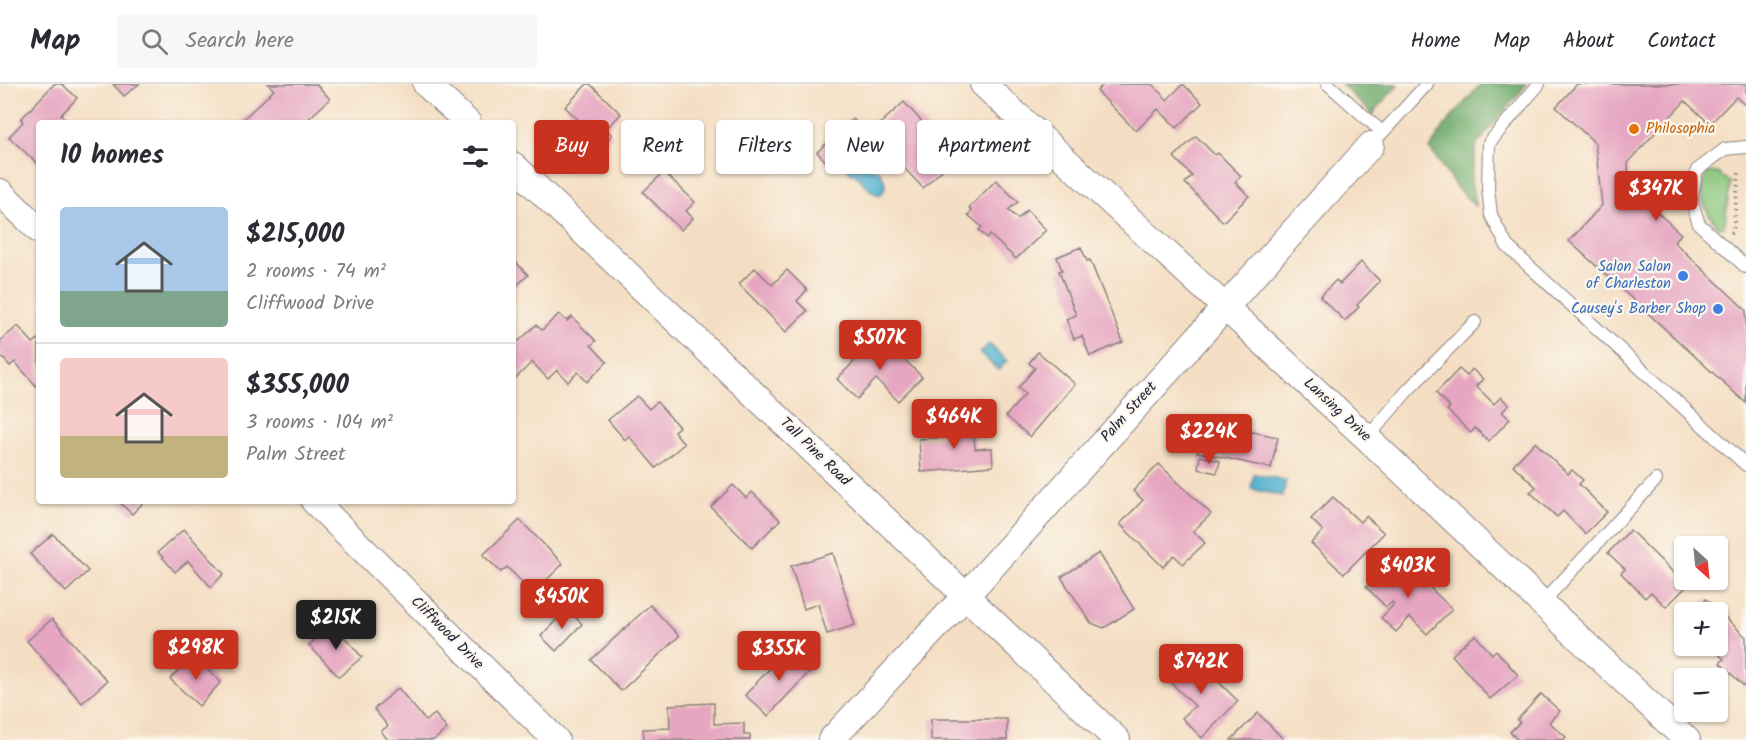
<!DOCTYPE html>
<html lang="en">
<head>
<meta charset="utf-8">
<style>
  body { margin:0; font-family:Kalam,sans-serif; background:#f7f7f7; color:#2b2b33; height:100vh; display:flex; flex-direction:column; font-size:22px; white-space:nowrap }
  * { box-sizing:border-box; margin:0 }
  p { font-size:20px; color:#7c7c81 }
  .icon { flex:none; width:33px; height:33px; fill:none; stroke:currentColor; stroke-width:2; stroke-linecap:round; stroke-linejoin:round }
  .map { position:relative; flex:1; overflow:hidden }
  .side { position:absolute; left:36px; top:36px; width:480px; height:384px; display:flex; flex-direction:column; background:#fff; border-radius:6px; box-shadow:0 2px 4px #0004 }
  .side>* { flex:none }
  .guide { position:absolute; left:534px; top:36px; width:570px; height:54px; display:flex; gap:12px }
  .needle { width:39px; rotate:153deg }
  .tools { position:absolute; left:1674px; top:452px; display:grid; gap:12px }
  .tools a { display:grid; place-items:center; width:54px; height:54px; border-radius:6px; background:#fff; box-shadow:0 2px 4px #0004; font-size:30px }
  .price { position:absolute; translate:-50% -51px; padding:0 14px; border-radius:6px; background:#c8321e; color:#fff; font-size:20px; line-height:39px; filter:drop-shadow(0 2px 3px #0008) }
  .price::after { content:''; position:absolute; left:50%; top:36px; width:18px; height:14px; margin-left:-9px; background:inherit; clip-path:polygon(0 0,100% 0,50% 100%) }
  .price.current { background:#222; color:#fff }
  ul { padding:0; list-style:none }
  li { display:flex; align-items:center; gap:18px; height:150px; padding:0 24px }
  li+li { border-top:2px solid #e1e1e2 }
  li span { display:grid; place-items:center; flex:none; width:168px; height:120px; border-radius:6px; color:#555 }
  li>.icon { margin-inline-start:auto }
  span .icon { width:72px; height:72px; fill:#fffc; stroke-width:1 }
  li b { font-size:26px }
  h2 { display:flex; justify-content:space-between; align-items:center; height:72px; padding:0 24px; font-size:26px }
  .pill { padding:0 21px; border-radius:6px; background:#fff; box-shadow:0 2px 4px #0004; font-size:21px; line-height:54px }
  .pill.current { background:#c8321e; color:#fff }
  header { display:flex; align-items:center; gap:36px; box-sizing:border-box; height:84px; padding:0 30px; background:#fff; border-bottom:2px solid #e1e1e2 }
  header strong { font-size:28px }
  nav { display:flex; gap:33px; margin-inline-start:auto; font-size:21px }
  .search { width:420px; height:54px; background:#f7f7f7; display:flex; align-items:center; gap:15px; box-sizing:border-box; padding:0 21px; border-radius:6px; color:#7c7c81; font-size:22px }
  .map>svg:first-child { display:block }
  .green { fill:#88c57b; stroke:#55745b; stroke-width:1.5 }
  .forest { fill:#6eaa6b; stroke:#486653; stroke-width:1.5 }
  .water { fill:#50b0ce; stroke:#396984; stroke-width:1.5 }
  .building { fill:#e6a6c1 }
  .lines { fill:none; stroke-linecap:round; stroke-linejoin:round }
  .lane-casing { stroke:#8b807f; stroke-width:14 }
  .street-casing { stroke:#8b807f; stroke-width:28 }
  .path { stroke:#8b807f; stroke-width:4; stroke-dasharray:1.5 4.5; stroke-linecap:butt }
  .lane { stroke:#fff; stroke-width:12 }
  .street { stroke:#fff; stroke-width:26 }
  .food-dot { fill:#e8710a; stroke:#fbf7ec; stroke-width:2 }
  .shop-dot { fill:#3f7fe0; stroke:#fbf7ec; stroke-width:2 }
  .labels { text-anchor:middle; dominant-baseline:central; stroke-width:4.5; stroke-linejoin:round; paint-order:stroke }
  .food-label { font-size:15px; fill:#c56008; stroke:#fbf7ec; text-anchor:start }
  .shop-label { font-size:15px; fill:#366cbe; stroke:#fbf7ec; text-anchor:end }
  .street-label { font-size:15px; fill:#22223b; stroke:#fbf7ec }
</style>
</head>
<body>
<header>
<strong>Map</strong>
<div class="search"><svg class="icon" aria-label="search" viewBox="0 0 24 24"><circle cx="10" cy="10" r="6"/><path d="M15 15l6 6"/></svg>Search here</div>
<nav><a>Home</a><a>Map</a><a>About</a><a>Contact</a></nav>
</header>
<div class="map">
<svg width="1746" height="656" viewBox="0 0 1746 656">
  <rect width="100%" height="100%" fill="#fbf7ec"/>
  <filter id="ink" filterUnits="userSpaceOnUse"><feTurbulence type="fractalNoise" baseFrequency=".0167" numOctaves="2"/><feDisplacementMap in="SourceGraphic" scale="12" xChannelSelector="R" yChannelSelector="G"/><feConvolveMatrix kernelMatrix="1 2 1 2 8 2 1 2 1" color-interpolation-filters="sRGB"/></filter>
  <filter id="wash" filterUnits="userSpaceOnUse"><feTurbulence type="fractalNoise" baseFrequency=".008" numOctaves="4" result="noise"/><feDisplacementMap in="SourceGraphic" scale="24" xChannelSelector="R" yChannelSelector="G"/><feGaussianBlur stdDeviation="1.35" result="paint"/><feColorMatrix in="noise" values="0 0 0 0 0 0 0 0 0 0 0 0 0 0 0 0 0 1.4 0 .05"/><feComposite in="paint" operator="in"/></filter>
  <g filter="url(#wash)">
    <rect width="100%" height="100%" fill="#f4dec3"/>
    <path class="green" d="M 1709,88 L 1717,89 L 1730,98 L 1725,139 L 1723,143 L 1717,142 C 1705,126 1693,105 1709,88 Z"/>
    <g class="forest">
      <polygon points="1341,0 1396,0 1398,1 1376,25 1373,31"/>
      <polygon points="1481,0 1527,0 1477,60 1471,96 1475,122 1456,103 1430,65 1445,41"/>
    </g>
    <g class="water">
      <path d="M 858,70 L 868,75 L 872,84 L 877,85 C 884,92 889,104 880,111 C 871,109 868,103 862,97 C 856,88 847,92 845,76 Z"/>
      <polygon points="989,260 1007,277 998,286 980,269"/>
      <polygon points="1254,390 1286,396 1283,412 1251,405"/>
    </g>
    <g id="blocks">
      <g class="building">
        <polygon points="54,0 62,0 77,14 61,31 70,39 39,39 39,81 9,53 23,38 21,35"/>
        <polygon points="113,0 139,0 124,12"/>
        <polygon points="268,0 316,0 330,15 304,39 239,39 274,6"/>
        <polygon points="587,0 590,0 621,30 606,45 612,51 604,60 565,23"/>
        <polygon points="1104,0 1152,0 1167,16 1183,0 1202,19 1177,44 1158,25 1136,47 1097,7"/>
        <polygon points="1577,0 1746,0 1746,22 1736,13 1710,40 1685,17 1628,78 1629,102 1681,150 1674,158 1746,226 1746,319 1569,157 1602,121 1595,59 1556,23"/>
        <polygon points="904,18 955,74 923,104 891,70 879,81 859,59"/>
        <polygon points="853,35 864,46 830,82 817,68"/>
        <polygon points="1196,52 1215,71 1218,69 1241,92 1235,98 1249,112 1223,138 1185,99 1192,92 1174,73"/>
        <polygon points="664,88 695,118 686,127 693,134 681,146 643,108"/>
        <polygon points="996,96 1018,118 1008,126 1018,135 1027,126 1046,146 1016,175 990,151 987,154 979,146 982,143 968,131 972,127 969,124"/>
        <polygon points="1081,163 1087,177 1090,176 1123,258 1090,272 1082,252 1074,255 1066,235 1076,231 1059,187 1062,186 1057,173"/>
        <polygon points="513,175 528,191 513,205"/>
        <polygon points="1361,178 1380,197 1357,221 1359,223 1345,237 1320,213 1336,196 1340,200"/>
        <polygon points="755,184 772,201 787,186 807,206 797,217 807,227 786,248 739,200"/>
        <polygon points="559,230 567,237 572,233 596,257 591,261 607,278 587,298 578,288 568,298 557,286 548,295 532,278 513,297 513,251 519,257 536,241 542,246"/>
        <polygon points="18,242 33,259 39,254 39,305 15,278 10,282 0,271 0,257"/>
        <polygon points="880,251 922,293 898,317 876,295 857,315 837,295"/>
        <polygon points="1038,268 1075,300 1030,353 1006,332 1025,310 1018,304 1035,284 1029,279"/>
        <polygon points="1459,285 1467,292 1472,285 1483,295 1476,302 1494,320 1501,313 1509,321 1502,328 1510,335 1489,357 1475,344 1471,349 1447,326 1450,323 1436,309"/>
        <polygon points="637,312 649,325 657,318 679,343 674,347 684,360 656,384 629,352 625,356 608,336"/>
        <polygon points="973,335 975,365 992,364 993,382 921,388 919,355 949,353 948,337"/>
        <polygon points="1203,338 1278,353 1271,384 1197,368"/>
        <polygon points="1535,358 1568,390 1572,386 1583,396 1579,400 1607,428 1585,450 1563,427 1557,433 1530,408 1536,403 1513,381"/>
        <polygon points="1200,372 1220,377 1217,389 1198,385"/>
        <polygon points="1159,380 1211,430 1193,447 1205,459 1183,480 1174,471 1163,483 1120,440 1143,416 1133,407"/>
        <polygon points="733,401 746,414 752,408 780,436 752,464 711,423"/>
        <polygon points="1333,413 1360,438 1366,432 1384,449 1344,490 1311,459 1323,447 1311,435"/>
        <polygon points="118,417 145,417 132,430"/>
        <polygon points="520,436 563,480 533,509 507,483 501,488 483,471"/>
        <polygon points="184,445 224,490 211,503 188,477 175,488 158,468"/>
        <polygon points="1630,446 1687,502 1666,523 1651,508 1645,514 1621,489 1625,485 1608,469"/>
        <polygon points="53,450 88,487 66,508 30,470"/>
        <polygon points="833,469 855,541 827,550 818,520 804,525 791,482"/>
        <polygon points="1099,469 1134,525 1104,544 1091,539 1061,493"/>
        <polygon points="1391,477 1405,490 1410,484 1452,525 1427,550 1410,533 1396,548 1381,534 1394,520 1392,518 1386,523 1366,503"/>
        <polygon points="1706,515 1746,553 1746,604 1720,579 1724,575 1713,565 1711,566 1705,561 1718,561 1718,528 1694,528"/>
        <polygon points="650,521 679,552 621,607 591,576"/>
        <polygon points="567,525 582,540 556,567 541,552"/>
        <polygon points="52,535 107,597 82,619 27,557"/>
        <polygon points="333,540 362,573 339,593 309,561"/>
        <polygon points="1475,551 1492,570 1496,566 1518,591 1490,615 1452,571"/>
        <polygon points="790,563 813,584 768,632 745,611"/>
        <polygon points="1189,569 1238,617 1202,654 1182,634 1195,622 1165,593"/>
        <polygon points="192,572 221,598 199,622 170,595"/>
        <polygon points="398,604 426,637 435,630 447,645 434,656 388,656 381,647 388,642 374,625"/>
        <polygon points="1541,610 1560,627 1549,638 1566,653 1563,656 1518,656 1510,648 1520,638 1517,636"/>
        <polygon points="714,619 714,640 744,639 744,651 750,651 750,656 644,656 643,645 670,644 669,621"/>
        <polygon points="1258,629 1284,656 1231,656"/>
        <rect x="931" y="635" width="76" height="21"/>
      </g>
    </g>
  </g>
  <g filter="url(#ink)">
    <use href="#blocks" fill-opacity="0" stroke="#8b807f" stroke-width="1.5"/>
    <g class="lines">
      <g class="lane-casing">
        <g id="lane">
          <polyline points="1328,0 1382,48"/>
          <polyline points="1539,0 1489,59 1488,104 1491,131 1507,162 1746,381"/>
          <polyline points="1371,61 1427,0"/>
          <polyline points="1746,63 1725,65 1697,86 1691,116 1699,140 1746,183"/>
          <polyline points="1367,354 1408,306 1475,238"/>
          <polyline points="1542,519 1656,396"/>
        </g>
      </g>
      <g class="street-casing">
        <g id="street">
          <polyline points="426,0 468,39"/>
          <polyline points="983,0 1367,354 1687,656"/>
          <polyline points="513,81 1117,656"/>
          <polyline points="0,108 39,146"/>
          <polyline points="314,417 556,656"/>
          <polyline points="831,656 981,495 1371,61"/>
        </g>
      </g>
      <polyline class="path" points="1731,149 1733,148 1739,88"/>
      <use href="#lane" class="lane"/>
      <use href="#street" class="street"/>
    </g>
  </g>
  <circle class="food-dot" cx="1634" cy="45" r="6"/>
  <g class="shop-dot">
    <circle cx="1683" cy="192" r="6"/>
    <circle cx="1718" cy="225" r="6"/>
  </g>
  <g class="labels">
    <g class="food-label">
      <text x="1646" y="45">Philosophia</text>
    </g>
    <g class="shop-label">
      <text x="1671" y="183">Salon Salon<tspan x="1671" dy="17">of Charleston</tspan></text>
      <text x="1706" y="225">Causey's Barber Shop</text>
    </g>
    <g class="street-label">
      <text transform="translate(1337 326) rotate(43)">Lansing Drive</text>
      <text transform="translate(1129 328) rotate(-48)">Palm Street</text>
      <text transform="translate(815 368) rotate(44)">Tall Pine Road</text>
      <text transform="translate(447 549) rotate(45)">Cliffwood Drive</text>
    </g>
  </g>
</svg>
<div class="tools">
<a><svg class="needle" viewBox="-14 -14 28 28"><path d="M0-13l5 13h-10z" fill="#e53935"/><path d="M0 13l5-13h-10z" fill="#7c7c81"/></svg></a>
<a>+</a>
<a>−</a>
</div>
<b class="price" style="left:1656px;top:138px">$347K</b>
<b class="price" style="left:880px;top:287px">$507K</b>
<b class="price" style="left:954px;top:366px">$464K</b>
<b class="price" style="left:1209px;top:381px">$224K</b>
<b class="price" style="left:1408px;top:515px">$403K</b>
<b class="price" style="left:562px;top:546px">$450K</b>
<b class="price current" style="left:336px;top:567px">$215K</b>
<b class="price" style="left:196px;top:597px">$298K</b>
<b class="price" style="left:779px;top:598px">$355K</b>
<b class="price" style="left:1201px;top:611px">$742K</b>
<div class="guide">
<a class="pill current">Buy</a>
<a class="pill">Rent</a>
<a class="pill">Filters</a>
<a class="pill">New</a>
<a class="pill">Apartment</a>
</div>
<section class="side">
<h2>10 homes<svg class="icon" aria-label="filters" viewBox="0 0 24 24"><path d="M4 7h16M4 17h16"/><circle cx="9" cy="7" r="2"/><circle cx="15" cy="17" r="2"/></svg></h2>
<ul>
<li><span style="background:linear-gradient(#a9c7e8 70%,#7fa58c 0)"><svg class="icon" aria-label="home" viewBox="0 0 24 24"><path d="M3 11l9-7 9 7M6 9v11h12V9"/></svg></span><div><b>$215,000</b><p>2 rooms · 74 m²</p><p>Cliffwood Drive</p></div></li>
<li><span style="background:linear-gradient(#f6c9c9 65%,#c2b280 0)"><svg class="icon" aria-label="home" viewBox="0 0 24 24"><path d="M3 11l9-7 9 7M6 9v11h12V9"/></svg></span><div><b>$355,000</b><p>3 rooms · 104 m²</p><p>Palm Street</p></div></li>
</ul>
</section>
</div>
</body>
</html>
